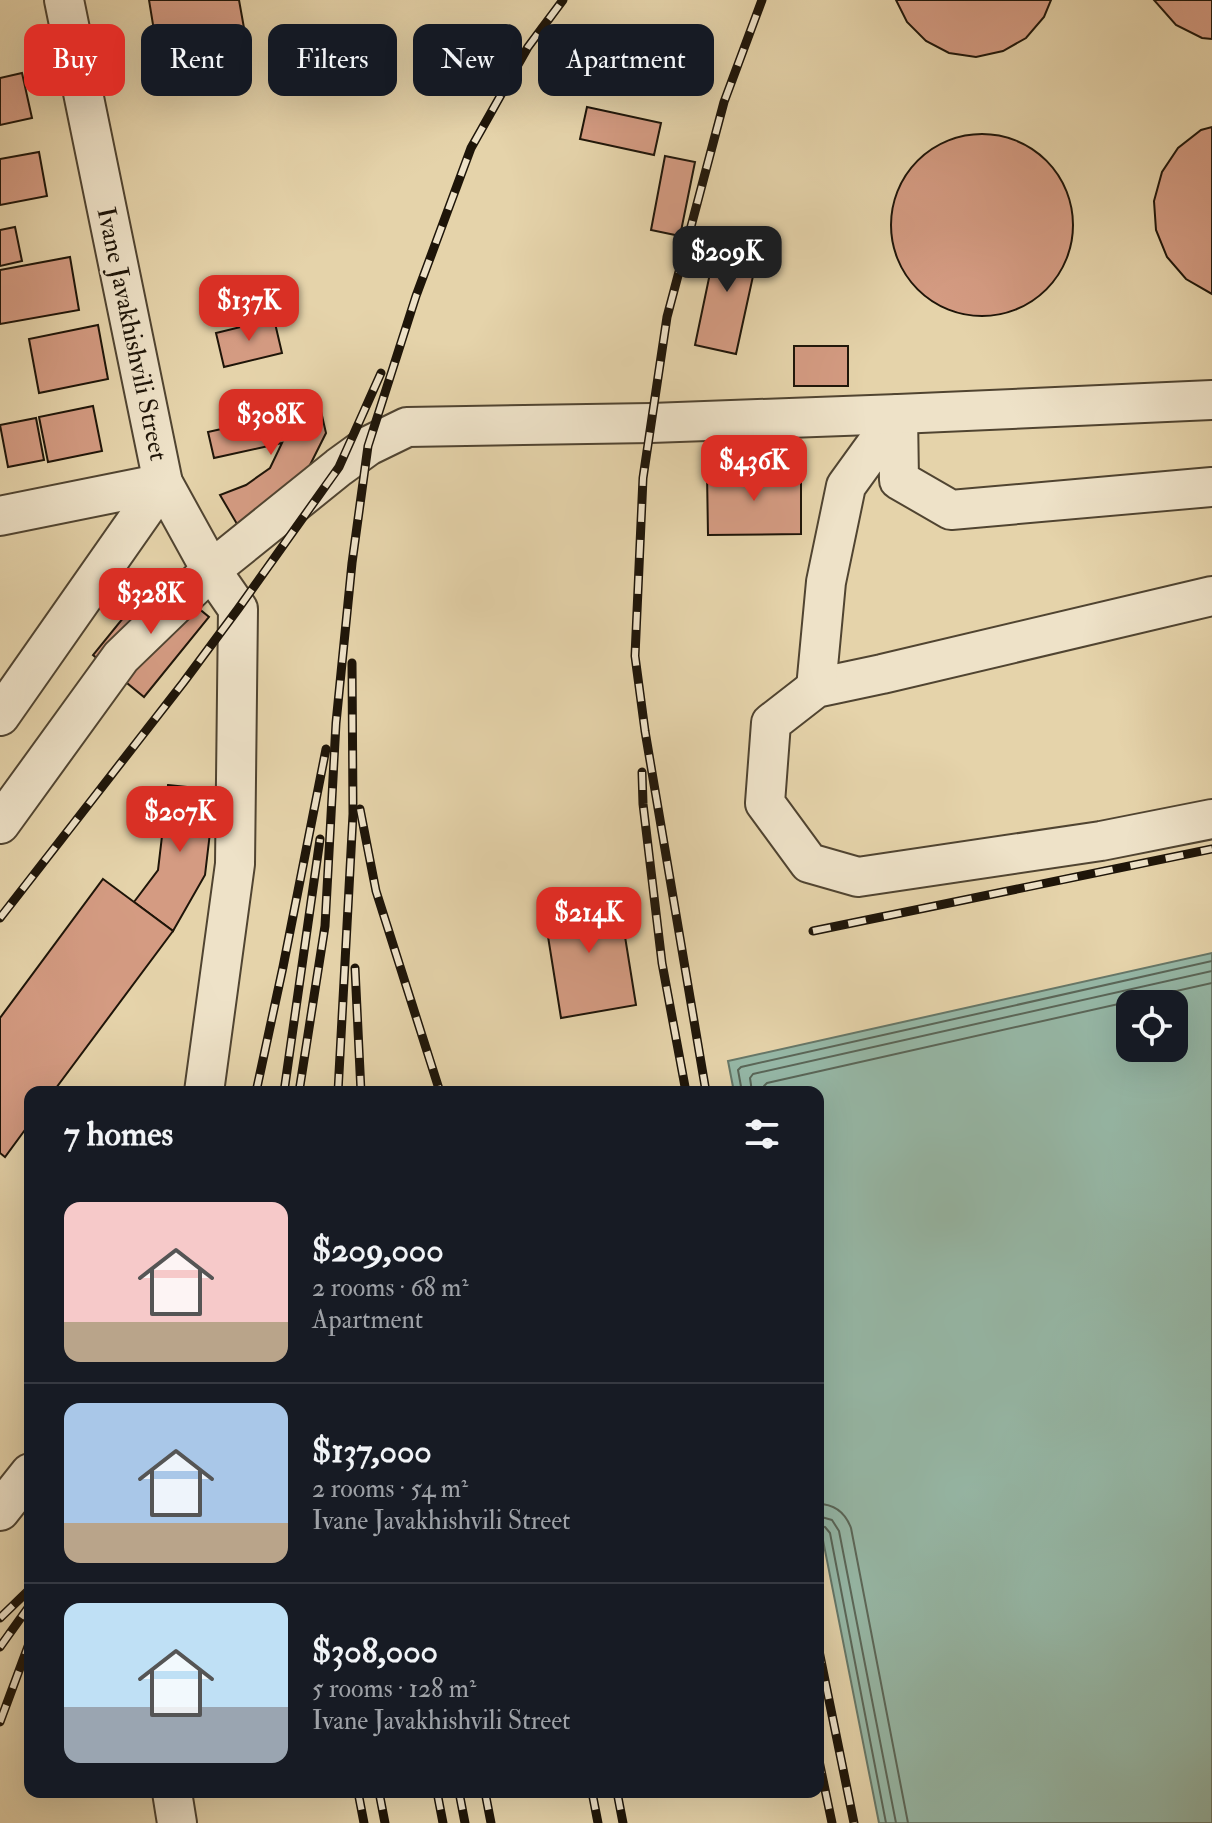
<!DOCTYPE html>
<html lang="en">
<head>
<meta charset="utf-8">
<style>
  body { margin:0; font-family:"IM FELL Double Pica",serif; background:#242831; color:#f1f3f6; height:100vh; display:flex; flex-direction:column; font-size:30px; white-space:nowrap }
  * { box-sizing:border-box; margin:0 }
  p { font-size:26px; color:#9ea1a6 }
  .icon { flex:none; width:44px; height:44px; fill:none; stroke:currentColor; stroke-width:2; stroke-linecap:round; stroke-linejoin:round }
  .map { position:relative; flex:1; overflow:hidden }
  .panel { position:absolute; left:24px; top:1086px; width:800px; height:712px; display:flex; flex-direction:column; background:#171b24; border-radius:16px; box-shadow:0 8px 32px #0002 }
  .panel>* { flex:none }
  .guide { position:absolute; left:24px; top:24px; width:800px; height:72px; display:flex; gap:16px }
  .controls { position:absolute; left:1116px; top:990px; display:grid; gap:16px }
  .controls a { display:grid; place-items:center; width:72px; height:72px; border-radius:16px; background:#171b24; box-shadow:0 8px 32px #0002; font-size:40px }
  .price { position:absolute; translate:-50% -68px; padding:0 18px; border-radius:16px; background:#d93025; color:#fff; font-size:26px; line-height:52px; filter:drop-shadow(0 2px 4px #0008) }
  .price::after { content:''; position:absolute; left:50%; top:48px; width:24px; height:18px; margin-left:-12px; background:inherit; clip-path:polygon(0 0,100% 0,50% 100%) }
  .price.active { background:#222; color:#fff }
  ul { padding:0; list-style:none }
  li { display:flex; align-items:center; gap:24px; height:200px; padding:0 40px }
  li+li { border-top:2px solid #363941 }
  li span { display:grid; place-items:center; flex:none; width:224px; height:160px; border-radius:16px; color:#555 }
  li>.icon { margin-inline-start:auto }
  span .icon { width:96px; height:96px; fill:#fffc; stroke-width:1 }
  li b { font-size:34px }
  h2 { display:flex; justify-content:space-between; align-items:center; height:96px; padding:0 40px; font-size:34px }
  .pill { padding:0 28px; border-radius:16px; background:#171b24; box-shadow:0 8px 32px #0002; font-size:28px; line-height:72px }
  .pill.active { background:#d93025; color:#fff }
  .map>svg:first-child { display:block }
  .water { fill:#96b8a7; stroke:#667768; stroke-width:2; fill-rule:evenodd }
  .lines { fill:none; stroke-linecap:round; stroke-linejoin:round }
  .shore { stroke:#5a6658; stroke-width:2 }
  .building { fill:#d49b82; stroke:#1e1509; stroke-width:2 }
  .minor-casing { stroke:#504431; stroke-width:42 }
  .minor { stroke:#eee2c8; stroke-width:38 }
  .rail-casing { stroke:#1e1509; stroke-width:9 }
  .rail { stroke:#eee2c8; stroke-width:6; stroke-dasharray:18; stroke-linecap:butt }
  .labels { text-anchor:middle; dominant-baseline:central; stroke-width:6; stroke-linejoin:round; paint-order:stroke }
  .street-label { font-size:26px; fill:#1e1509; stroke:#eee2c8 }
</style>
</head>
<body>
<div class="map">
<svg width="1212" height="1823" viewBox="0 0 1212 1823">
  <rect width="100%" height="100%" fill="#e5d3aa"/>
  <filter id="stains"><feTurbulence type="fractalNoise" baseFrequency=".0025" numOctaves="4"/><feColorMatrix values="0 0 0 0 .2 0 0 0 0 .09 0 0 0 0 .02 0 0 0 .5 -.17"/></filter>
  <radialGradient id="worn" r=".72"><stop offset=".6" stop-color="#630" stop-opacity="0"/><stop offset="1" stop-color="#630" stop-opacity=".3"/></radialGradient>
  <path class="water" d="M 1212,953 L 1212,1823 L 879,1823 L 818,1515 L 818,1092 L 734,1092 L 728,1061 ZM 1130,1004 L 1174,1004 L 1174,1048 L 1130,1048 Z"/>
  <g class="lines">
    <g class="shore">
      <polyline points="742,1092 738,1070 741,1067 1212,961"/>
      <polyline points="752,1092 750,1078 753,1074 1212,971"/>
      <polyline points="764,1092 764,1086 767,1083 1212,983"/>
      <path d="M 818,1504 C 835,1504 845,1512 851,1528 L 908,1823"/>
      <polyline points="818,1516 832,1520 839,1531 896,1823"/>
      <polyline points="818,1526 825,1527 830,1533 886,1823"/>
    </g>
  </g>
  <g class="building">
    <polygon points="149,0 239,0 244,28 156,43"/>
    <polygon points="896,0 1051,0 1044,17 1026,38 1003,51 976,57 949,53 926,41 907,22"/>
    <polygon points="1154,0 1212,0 1212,39 1202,38 1176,25"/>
    <polygon points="22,73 32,118 0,125 0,78"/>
    <polygon points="587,107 661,123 654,155 580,139"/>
    <polygon points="1212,127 1212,294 1186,279 1167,257 1156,230 1154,201 1162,172 1178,148 1201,130"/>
    <circle cx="982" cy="225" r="91"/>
    <polygon points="39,152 47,196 0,205 0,159"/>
    <polygon points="665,156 695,162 680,236 651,230"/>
    <polygon points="15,227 22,261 0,266 0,230"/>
    <polygon points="718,235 760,244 736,354 695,345"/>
    <polygon points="70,257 79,310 0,324 0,270"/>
    <polygon points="274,319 282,353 224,367 216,333"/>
    <polygon points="98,325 108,379 39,393 29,339"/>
    <rect x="794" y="346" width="54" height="40"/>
    <polygon points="93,406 102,451 48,462 39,417"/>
    <polygon points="320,407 326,433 298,489 237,524 220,495 246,485 270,468 282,443 214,458 208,432"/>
    <polygon points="36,418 44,460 8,467 0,425"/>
    <polygon points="801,472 801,534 708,535 707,473"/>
    <polygon points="158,575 209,617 144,697 93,655"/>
    <polygon points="168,785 215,790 205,875 173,931 134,902 158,870"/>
    <polygon points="103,879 173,931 53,1092 30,1092 30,1123 5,1157 0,1153 0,1018"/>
    <polygon points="618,893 636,1005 561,1018 543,905"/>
  </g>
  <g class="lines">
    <g class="minor-casing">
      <g id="minor">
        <polyline points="0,516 163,483"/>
        <polyline points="1212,596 882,674 816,688 771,723 765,803 809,863 858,877 1101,841 1212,819"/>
        <polyline points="816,688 826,582 846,486 898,414 899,480 951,510 1212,487"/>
        <polyline points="0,716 163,483"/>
        <polyline points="0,824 121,657 211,570 163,483 64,0"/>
        <polyline points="204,1092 235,864 238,609 211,570 339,467 368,446 407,427 651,423 898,414 1212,400"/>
        <polyline points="0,1511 30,1473"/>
        <polyline points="172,1792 177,1823"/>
      </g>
    </g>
    <use href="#minor" class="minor"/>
    <g class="rail-casing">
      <g id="rail">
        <polyline points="642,772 643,804 662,963 686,1092"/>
        <polyline points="360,809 376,891 440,1092"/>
        <polyline points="0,918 183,683 238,609 339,467 381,373"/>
        <polyline points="813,931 1212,849"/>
        <polyline points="355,968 361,1092"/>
        <polyline points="256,1092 283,967 326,749"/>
        <polyline points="284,1092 320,839"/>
        <polyline points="299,1092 325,926 336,723 352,563 368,446 416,296 471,148 528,47 563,0"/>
        <polyline points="338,1092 353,814 352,663"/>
        <polyline points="706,1092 645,731 635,656 643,478 667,317 724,102 762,0"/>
        <polyline points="0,1618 30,1589"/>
        <polyline points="818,1646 854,1823"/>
        <polyline points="0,1647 30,1605"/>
        <polyline points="0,1722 30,1641"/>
        <polyline points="818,1756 832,1823"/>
        <polyline points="358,1792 364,1823"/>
        <polyline points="379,1792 385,1823"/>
        <polyline points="437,1792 443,1823"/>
        <polyline points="459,1792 465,1823"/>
        <polyline points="485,1792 491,1823"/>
        <polyline points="592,1792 598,1823"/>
        <polyline points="617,1792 623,1823"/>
      </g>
    </g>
    <use href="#rail" class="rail"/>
  </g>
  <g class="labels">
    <g class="street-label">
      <text transform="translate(132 334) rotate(78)">Ivane Javakhishvili Street</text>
    </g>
  </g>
  <rect width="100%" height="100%" filter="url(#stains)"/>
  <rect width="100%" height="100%" fill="url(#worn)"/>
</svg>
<div class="controls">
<a><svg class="icon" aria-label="locate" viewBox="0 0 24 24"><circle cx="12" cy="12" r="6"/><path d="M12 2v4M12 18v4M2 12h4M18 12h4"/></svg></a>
</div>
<b class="price active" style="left:727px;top:294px">$209K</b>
<b class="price" style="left:249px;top:343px">$137K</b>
<b class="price" style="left:271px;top:457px">$308K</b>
<b class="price" style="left:754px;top:503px">$436K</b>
<b class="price" style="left:151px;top:636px">$328K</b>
<b class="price" style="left:180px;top:854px">$207K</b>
<b class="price" style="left:589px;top:955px">$214K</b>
<div class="guide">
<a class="pill active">Buy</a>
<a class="pill">Rent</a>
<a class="pill">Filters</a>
<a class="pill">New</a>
<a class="pill">Apartment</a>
</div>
<section class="panel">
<h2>7 homes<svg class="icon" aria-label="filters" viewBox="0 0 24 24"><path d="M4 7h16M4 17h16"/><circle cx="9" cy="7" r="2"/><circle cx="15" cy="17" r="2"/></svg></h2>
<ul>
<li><span style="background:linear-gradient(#f6c9c9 75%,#b9a48a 0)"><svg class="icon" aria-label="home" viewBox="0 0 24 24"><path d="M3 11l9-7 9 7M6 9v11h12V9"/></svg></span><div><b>$209,000</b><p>2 rooms · 68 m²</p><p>Apartment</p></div></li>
<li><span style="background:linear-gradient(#a9c7e8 75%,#b9a48a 0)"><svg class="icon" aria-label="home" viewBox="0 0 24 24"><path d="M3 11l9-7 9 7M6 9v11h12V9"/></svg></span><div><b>$137,000</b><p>2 rooms · 54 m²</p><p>Ivane Javakhishvili Street</p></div></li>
<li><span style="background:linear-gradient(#bfe0f5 65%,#9aa5b1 0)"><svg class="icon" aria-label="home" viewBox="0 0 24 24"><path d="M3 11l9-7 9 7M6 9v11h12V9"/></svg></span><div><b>$308,000</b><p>5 rooms · 128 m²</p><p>Ivane Javakhishvili Street</p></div></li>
</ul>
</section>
</div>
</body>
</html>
